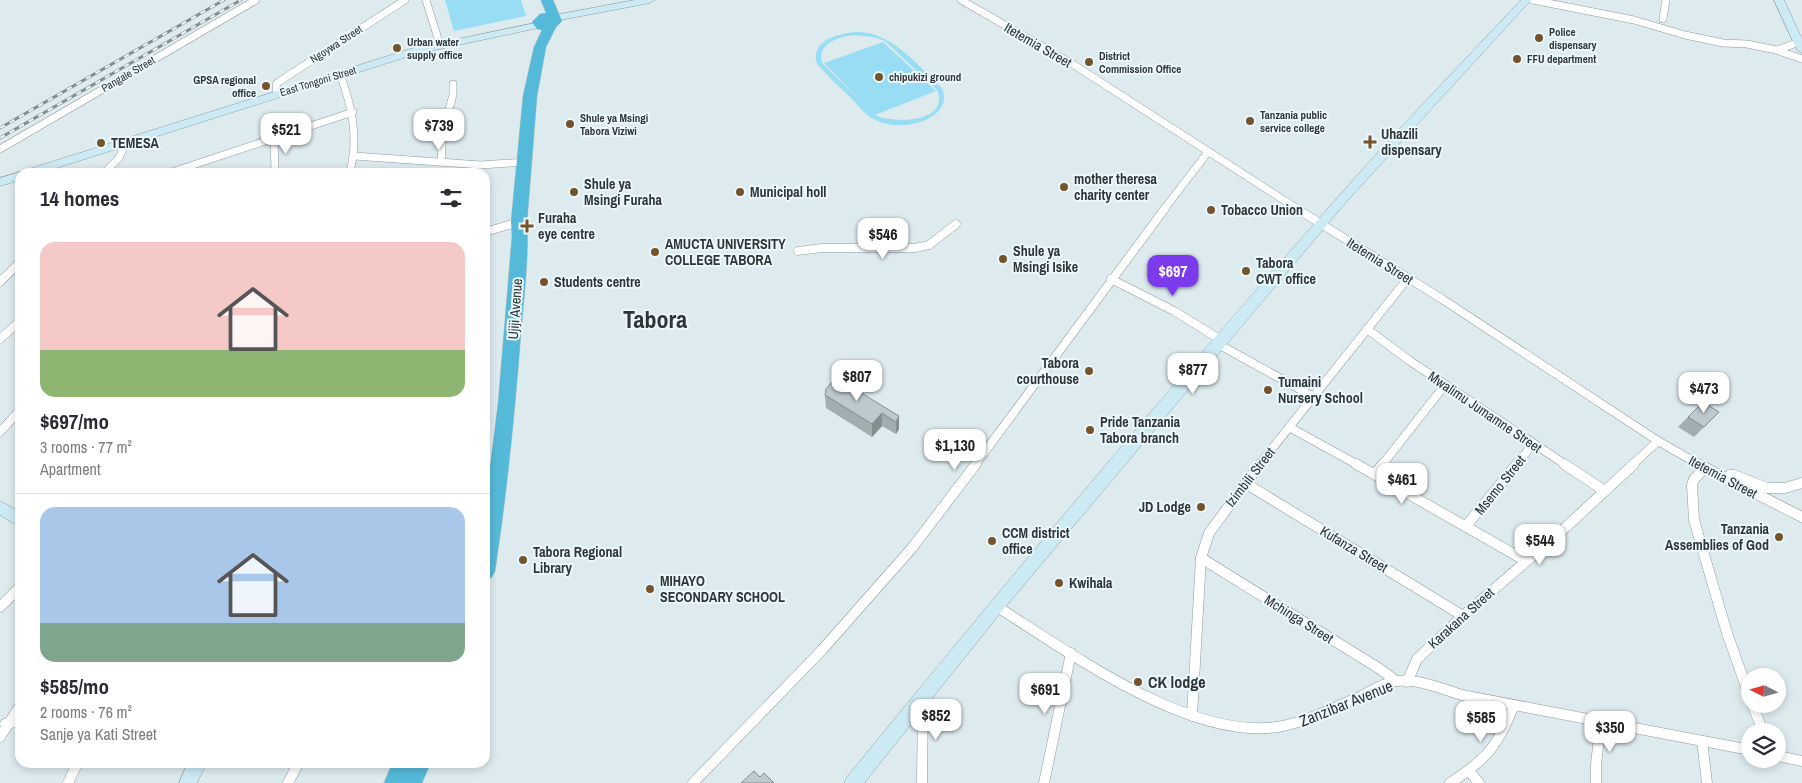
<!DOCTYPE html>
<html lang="en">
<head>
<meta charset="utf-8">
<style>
  body { margin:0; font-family:"Archivo Narrow",sans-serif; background:#f2f2f3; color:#2b2b33; height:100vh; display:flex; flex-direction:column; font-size:19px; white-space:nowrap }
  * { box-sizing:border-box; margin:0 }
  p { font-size:16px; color:#7c7c81 }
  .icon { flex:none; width:28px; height:28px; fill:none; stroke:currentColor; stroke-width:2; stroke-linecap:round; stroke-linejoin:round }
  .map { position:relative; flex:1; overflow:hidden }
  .side { position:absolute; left:15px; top:168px; width:475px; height:600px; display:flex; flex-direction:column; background:#fff; border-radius:15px; box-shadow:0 2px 8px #0003 }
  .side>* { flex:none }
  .needle { width:32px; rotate:276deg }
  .fabs { position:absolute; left:1741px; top:668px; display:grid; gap:10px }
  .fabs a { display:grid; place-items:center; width:45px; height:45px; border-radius:50%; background:#fff; box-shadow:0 2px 8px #0003; font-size:25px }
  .price { position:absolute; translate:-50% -42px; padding:0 11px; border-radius:10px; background:#fff; color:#222; font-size:16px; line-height:32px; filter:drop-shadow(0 1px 2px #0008) }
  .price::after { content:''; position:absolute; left:50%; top:30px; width:15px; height:11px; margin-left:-8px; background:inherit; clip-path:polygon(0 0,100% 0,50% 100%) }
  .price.current { background:#7c3aed; color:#fff }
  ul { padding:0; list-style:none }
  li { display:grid; align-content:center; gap:10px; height:265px; padding:0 25px }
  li+li { border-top:1px solid #e1e1e2 }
  li span { display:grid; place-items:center; height:155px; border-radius:15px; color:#555 }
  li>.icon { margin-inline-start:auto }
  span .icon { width:90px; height:90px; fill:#fffc; stroke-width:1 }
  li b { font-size:21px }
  h2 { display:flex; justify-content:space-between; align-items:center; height:60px; padding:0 25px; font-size:21px }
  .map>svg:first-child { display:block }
  .green { fill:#98ddf3; fill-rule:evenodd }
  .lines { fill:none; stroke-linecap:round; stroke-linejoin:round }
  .street-far2-casing { stroke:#8e9a9f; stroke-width:8 }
  .street-far1-casing { stroke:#8e9a9f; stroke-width:9 }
  .street-casing { stroke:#8e9a9f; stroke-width:11 }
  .secondary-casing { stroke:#8e9a9f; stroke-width:1 }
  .highway-casing { stroke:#c5c6c7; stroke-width:1 }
  .street-far2 { stroke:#fff; stroke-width:7 }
  .street-far1 { stroke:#fff; stroke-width:8 }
  .street { stroke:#fff; stroke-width:10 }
  .secondary { fill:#cceaf4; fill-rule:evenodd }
  .highway { fill:#55bad9; fill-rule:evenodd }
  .rail-casing { stroke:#858f92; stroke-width:3 }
  .rail { stroke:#eaf8fd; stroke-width:2; stroke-dasharray:5.5; stroke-linecap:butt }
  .wall { fill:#a2adb1 }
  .shaded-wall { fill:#848d90 }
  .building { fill:#bcc9ce; stroke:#848d90 }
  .poi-dot { fill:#75542b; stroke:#eaf8fd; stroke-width:2 }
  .labels { text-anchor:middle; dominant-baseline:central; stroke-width:4; stroke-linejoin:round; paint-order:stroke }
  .far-poi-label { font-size:11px; font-weight:bold; fill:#303537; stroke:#eaf8fd; text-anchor:start }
  .far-street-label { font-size:11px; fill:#303537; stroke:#eaf8fd }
  .street-label { font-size:14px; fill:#303537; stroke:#eaf8fd }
  .poi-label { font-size:14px; font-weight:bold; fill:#303537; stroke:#eaf8fd; text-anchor:start }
  .near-poi-label { font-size:16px; font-weight:bold; fill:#303537; stroke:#eaf8fd; text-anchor:start }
  .near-street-label { font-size:16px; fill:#303537; stroke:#eaf8fd }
  .town-label { font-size:24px; font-weight:bold; fill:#303537; stroke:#eaf8fd }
</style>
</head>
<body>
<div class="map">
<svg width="1802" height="783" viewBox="0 0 1802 783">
  <rect width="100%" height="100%" fill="#ddebef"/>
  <g class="green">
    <polygon points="445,0 521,0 526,16 454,31"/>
    <path d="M 861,32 C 895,35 918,66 942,88 C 947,99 943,108 934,115 C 918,127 889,129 872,118 C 864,114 858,105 852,99 C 840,88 828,76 817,64 C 809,39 843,32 861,32 ZM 853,35 L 874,37 L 885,41 L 937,90 C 951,123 893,124 875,115 L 936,91 L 883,42 L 824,63 L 861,101 L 823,64 C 815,44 839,37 853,35 Z"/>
  </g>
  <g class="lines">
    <g class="street-far2-casing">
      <g id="street-far2">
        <polyline points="426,0 440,45"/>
        <polyline points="961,0 1071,63 1296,208"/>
        <polyline points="1533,0 1634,20 1685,35 1723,43 1747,44 1776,50 1802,59"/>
        <polyline points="1663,19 1666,0"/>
        <polyline points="1777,50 1802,41"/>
        <path d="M 340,74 C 352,107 359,137 350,172"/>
        <polyline points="277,94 276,84 280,81 405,0"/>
        <polyline points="274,138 275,172"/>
        <polyline points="0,149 256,0"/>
        <polyline points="354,156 481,165 526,162"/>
        <polyline points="441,162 443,130 453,95 453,84"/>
        <polyline points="105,172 119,158 125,144"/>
        <polyline points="172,172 353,112"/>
        <polyline points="1165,208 1208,152"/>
      </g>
    </g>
    <g class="street-far1-casing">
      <g id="street-far1">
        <polyline points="1294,207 1442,299 1658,441 1700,465"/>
        <polyline points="485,232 519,222"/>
        <polyline points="798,251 822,248 915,248 929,245 956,224"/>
        <polyline points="1111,279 1174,311 1221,340"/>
        <polyline points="0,282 20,262"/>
        <polyline points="1367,329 1410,361 1566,465"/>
        <polyline points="0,339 20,321"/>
        <polyline points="1218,344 1312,396"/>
        <polyline points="1289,427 1358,465"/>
        <polyline points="0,432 20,410"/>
        <polyline points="975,465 1166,207"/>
        <polyline points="1259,465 1408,278"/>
        <polyline points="1382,465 1445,385"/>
        <polyline points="1516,465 1533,444"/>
        <polyline points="1632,465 1658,441"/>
      </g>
    </g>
    <g class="street-casing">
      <g id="street">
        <polyline points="1356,464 1526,561"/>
        <polyline points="1564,464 1605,491"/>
        <polyline points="1698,464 1802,517"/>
        <polyline points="1705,468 1694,479 1692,485 1694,520 1727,633 1750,698"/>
        <polyline points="1375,474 1383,464"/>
        <polyline points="1727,480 1730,475 1734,475 1767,488 1785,488 1802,483"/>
        <polyline points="1245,483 1463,616"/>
        <polyline points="1466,526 1517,464"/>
        <polyline points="1201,558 1380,669 1396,681"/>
        <path d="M 996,606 C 1069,652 1194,744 1283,726 C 1310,720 1336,707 1361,696 C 1371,691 1384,683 1396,681 C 1417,678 1442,689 1462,695 L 1750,750"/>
        <polyline points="0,607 20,587"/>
        <polyline points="1407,682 1417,659 1463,616 1566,527 1634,464"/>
        <polyline points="1752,704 1763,731"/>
        <polyline points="1192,716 1201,558 1209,533 1260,464"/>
        <polyline points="5,724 20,721"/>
        <polyline points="0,737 20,706"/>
        <polyline points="1702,741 1707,783"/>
        <polyline points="1778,756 1802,761"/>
        <polyline points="1469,771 1479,783"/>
        <polyline points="68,783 78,762"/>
        <polyline points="288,783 299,762"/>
        <polyline points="693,783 822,650 912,548 976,464"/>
        <polyline points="922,783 923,699"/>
        <polyline points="1044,783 1071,653"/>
        <path d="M 1450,783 C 1487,759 1498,746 1514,705"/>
        <polyline points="1596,783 1596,764 1601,722"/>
      </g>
    </g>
    <g class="secondary-casing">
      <g id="secondary">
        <polygon points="635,0 655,0 650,3 555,21 550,18 555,15"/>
        <path d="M 1521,0 L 1531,0 L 1347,201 L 1002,611 L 864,783 L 844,783 L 847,777 C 1007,581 1170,386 1338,197 C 1397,130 1460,65 1521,0 Z"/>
        <polygon points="1774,0 1784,0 1802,39 1802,53 1797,50"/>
        <polygon points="540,22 545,25 543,27 416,54 44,172 27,172 29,169 410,49"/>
        <polygon points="20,172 20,180 0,186 0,178"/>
        <polygon points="0,501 20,512 20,527 0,515"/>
        <polygon points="188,762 207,762 197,783 179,783"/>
      </g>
    </g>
    <g class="highway-casing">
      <g id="highway">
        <path d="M 541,0 L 553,0 L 562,21 L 556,27 L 546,47 L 537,96 L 527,222 C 529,258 524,296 521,332 C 515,412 507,492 495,571 L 492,577 L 485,580 L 485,508 L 498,404 L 512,236 L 511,222 L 523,96 L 534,47 L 542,30 L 537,29 L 532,22 L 540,14 L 546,13 Z"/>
        <polygon points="393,762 431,762 422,783 384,783"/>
      </g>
    </g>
    <use href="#street-far2" class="street-far2"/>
    <use href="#street-far1" class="street-far1"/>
    <use href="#street" class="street"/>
    <use href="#secondary" class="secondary"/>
    <use href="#highway" class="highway"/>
    <g class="rail-casing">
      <g id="rail">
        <polyline points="0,128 224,0"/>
        <polyline points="0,138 241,0"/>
      </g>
    </g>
    <use href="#rail" class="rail"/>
  </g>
  <g class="wall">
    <polygon points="825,395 899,416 899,429 896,434 882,426 872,437 826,408"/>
    <polygon points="1703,402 1704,427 1694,437 1678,427"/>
  </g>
  <g class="shaded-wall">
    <polygon points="882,413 882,426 872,437 872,424"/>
    <polygon points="899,416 899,429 896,434 896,422"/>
  </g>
  <g class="building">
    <polygon points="840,380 899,416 896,422 882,413 872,424 825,395 826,389 832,382"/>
    <polygon points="1703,402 1719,412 1704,427 1688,417"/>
    <polygon points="754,771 760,777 764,773 774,783 741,783"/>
  </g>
  <g class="poi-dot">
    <circle cx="1539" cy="38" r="5"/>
    <circle cx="397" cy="48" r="5"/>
    <circle cx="1517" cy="59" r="5"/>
    <circle cx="1089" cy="62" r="5"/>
    <circle cx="879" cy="77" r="5"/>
    <circle cx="266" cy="86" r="5"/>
    <circle cx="1250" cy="121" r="5"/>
    <circle cx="570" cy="124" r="5"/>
    <path d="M1367.5 134.5h5v5h5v5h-5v5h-5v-5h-5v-5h5z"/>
    <circle cx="101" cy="143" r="5"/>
    <circle cx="1064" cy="187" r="5"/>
    <circle cx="574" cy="192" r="5"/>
    <circle cx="740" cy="192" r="5"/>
    <circle cx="1211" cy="210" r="5"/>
    <path d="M524.5 218.5h5v5h5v5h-5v5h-5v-5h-5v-5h5z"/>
    <circle cx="655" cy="252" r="5"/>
    <circle cx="1003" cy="259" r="5"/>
    <circle cx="1246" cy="271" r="5"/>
    <circle cx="544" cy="282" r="5"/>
    <circle cx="1089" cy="371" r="5"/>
    <circle cx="1268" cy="390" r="5"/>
    <circle cx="1090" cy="430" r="5"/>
    <circle cx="1201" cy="507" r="5"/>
    <circle cx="1779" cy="537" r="5"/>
    <circle cx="992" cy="541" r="5"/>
    <circle cx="523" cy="560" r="5"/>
    <circle cx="1059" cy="583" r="5"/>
    <circle cx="650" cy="589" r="5"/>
    <circle cx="1138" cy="682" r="5"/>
  </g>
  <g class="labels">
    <g class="far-poi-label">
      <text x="1549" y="32">Police<tspan x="1549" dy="13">dispensary</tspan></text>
      <text x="407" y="42">Urban water<tspan x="407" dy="13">supply office</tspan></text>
      <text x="1099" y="56">District<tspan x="1099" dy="13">Commission Office</tspan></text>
      <text x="1527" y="59">FFU department</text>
      <text x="889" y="77">chipukizi ground</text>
      <text x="256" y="80" text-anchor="end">GPSA regional<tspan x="256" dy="13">office</tspan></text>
      <text x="1260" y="115">Tanzania public<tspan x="1260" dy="13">service college</tspan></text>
      <text x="580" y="118">Shule ya Msingi<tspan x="580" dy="13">Tabora Viziwi</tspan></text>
    </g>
    <g class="far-street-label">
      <text transform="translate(336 44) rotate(-33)">Ngoywa Street</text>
      <text transform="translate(128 74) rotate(-30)">Pangale Street</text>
      <text transform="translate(318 81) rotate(-17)">East Tongoni Street</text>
    </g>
    <g class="street-label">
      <text transform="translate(1038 45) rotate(30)">Itetemia Street</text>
      <text transform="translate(1380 261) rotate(32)">Itetemia Street</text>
      <text transform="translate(515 309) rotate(-86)">Ujiji Avenue</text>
      <text transform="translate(1485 412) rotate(34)">Mwalimu Jumamne Street</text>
      <text transform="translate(1250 477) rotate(-52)">Izimbili Street</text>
      <text transform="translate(1723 477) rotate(28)">Itetemia Street</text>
      <text transform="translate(1500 485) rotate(-51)">Msemo Street</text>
      <text transform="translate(1354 549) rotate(31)">Kufanza Street</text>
      <text transform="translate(1461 618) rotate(-42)">Karakana Street</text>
      <text transform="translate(1299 619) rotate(32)">Mchinga Street</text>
    </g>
    <g class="poi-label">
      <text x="1381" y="134">Uhazili<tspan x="1381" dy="16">dispensary</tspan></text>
      <text x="111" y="143">TEMESA</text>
      <text x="1074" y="179">mother theresa<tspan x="1074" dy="16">charity center</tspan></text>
      <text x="584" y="184">Shule ya<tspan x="584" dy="16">Msingi Furaha</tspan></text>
      <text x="750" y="192">Municipal holl</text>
      <text x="1221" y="210">Tobacco Union</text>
      <text x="538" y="218">Furaha<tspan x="538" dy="16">eye centre</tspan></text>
      <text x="665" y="244">AMUCTA UNIVERSITY<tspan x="665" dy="16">COLLEGE TABORA</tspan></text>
      <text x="1013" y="251">Shule ya<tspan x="1013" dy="16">Msingi Isike</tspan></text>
      <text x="1256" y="263">Tabora<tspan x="1256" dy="16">CWT office</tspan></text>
      <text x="554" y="282">Students centre</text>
      <text x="1079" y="363" text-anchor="end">Tabora<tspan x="1079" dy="16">courthouse</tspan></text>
      <text x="1278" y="382">Tumaini<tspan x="1278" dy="16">Nursery School</tspan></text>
      <text x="1100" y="422">Pride Tanzania<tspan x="1100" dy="16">Tabora branch</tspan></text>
      <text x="1191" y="507" text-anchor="end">JD Lodge</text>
      <text x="1769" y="529" text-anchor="end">Tanzania<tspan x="1769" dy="16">Assemblies of God</tspan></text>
      <text x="1002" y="533">CCM district<tspan x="1002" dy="16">office</tspan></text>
      <text x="533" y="552">Tabora Regional<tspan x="533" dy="16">Library</tspan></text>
      <text x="660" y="581">MIHAYO<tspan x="660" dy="16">SECONDARY SCHOOL</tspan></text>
      <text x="1069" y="583">Kwihala</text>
    </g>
    <g class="near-poi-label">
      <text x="1148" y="682">CK lodge</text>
    </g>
    <g class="near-street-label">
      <text transform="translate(1346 703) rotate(-22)">Zanzibar Avenue</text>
    </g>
    <g class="town-label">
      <text x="655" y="319">Tabora</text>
    </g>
  </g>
</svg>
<div class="fabs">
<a><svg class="needle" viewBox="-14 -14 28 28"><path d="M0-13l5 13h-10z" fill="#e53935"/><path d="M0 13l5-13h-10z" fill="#7c7c81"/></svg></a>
<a><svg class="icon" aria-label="layers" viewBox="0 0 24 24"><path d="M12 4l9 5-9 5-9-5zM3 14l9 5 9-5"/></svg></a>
</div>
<b class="price" style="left:439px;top:151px">$739</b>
<b class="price" style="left:286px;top:155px">$521</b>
<b class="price" style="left:883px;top:260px">$546</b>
<b class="price current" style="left:1173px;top:297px">$697</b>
<b class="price" style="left:1193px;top:395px">$877</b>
<b class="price" style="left:857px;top:402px">$807</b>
<b class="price" style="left:1704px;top:414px">$473</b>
<b class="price" style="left:955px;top:471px">$1,130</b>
<b class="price" style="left:1402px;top:505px">$461</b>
<b class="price" style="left:1540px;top:566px">$544</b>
<b class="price" style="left:1045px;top:715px">$691</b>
<b class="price" style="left:936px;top:741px">$852</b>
<b class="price" style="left:1481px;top:743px">$585</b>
<b class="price" style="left:1610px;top:753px">$350</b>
<section class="side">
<h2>14 homes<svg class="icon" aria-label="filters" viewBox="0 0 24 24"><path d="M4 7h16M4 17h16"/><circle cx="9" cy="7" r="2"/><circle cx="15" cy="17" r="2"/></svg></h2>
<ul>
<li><span style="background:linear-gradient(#f6c9c9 70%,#8fb573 0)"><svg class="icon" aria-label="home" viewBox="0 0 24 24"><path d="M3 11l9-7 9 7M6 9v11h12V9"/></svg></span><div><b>$697/mo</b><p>3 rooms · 77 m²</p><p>Apartment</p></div></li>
<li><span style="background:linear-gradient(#a9c7e8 75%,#7fa58c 0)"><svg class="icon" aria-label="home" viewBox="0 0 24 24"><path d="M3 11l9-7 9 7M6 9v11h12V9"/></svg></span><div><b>$585/mo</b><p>2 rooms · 76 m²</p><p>Sanje ya Kati Street</p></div></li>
</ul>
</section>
</div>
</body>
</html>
